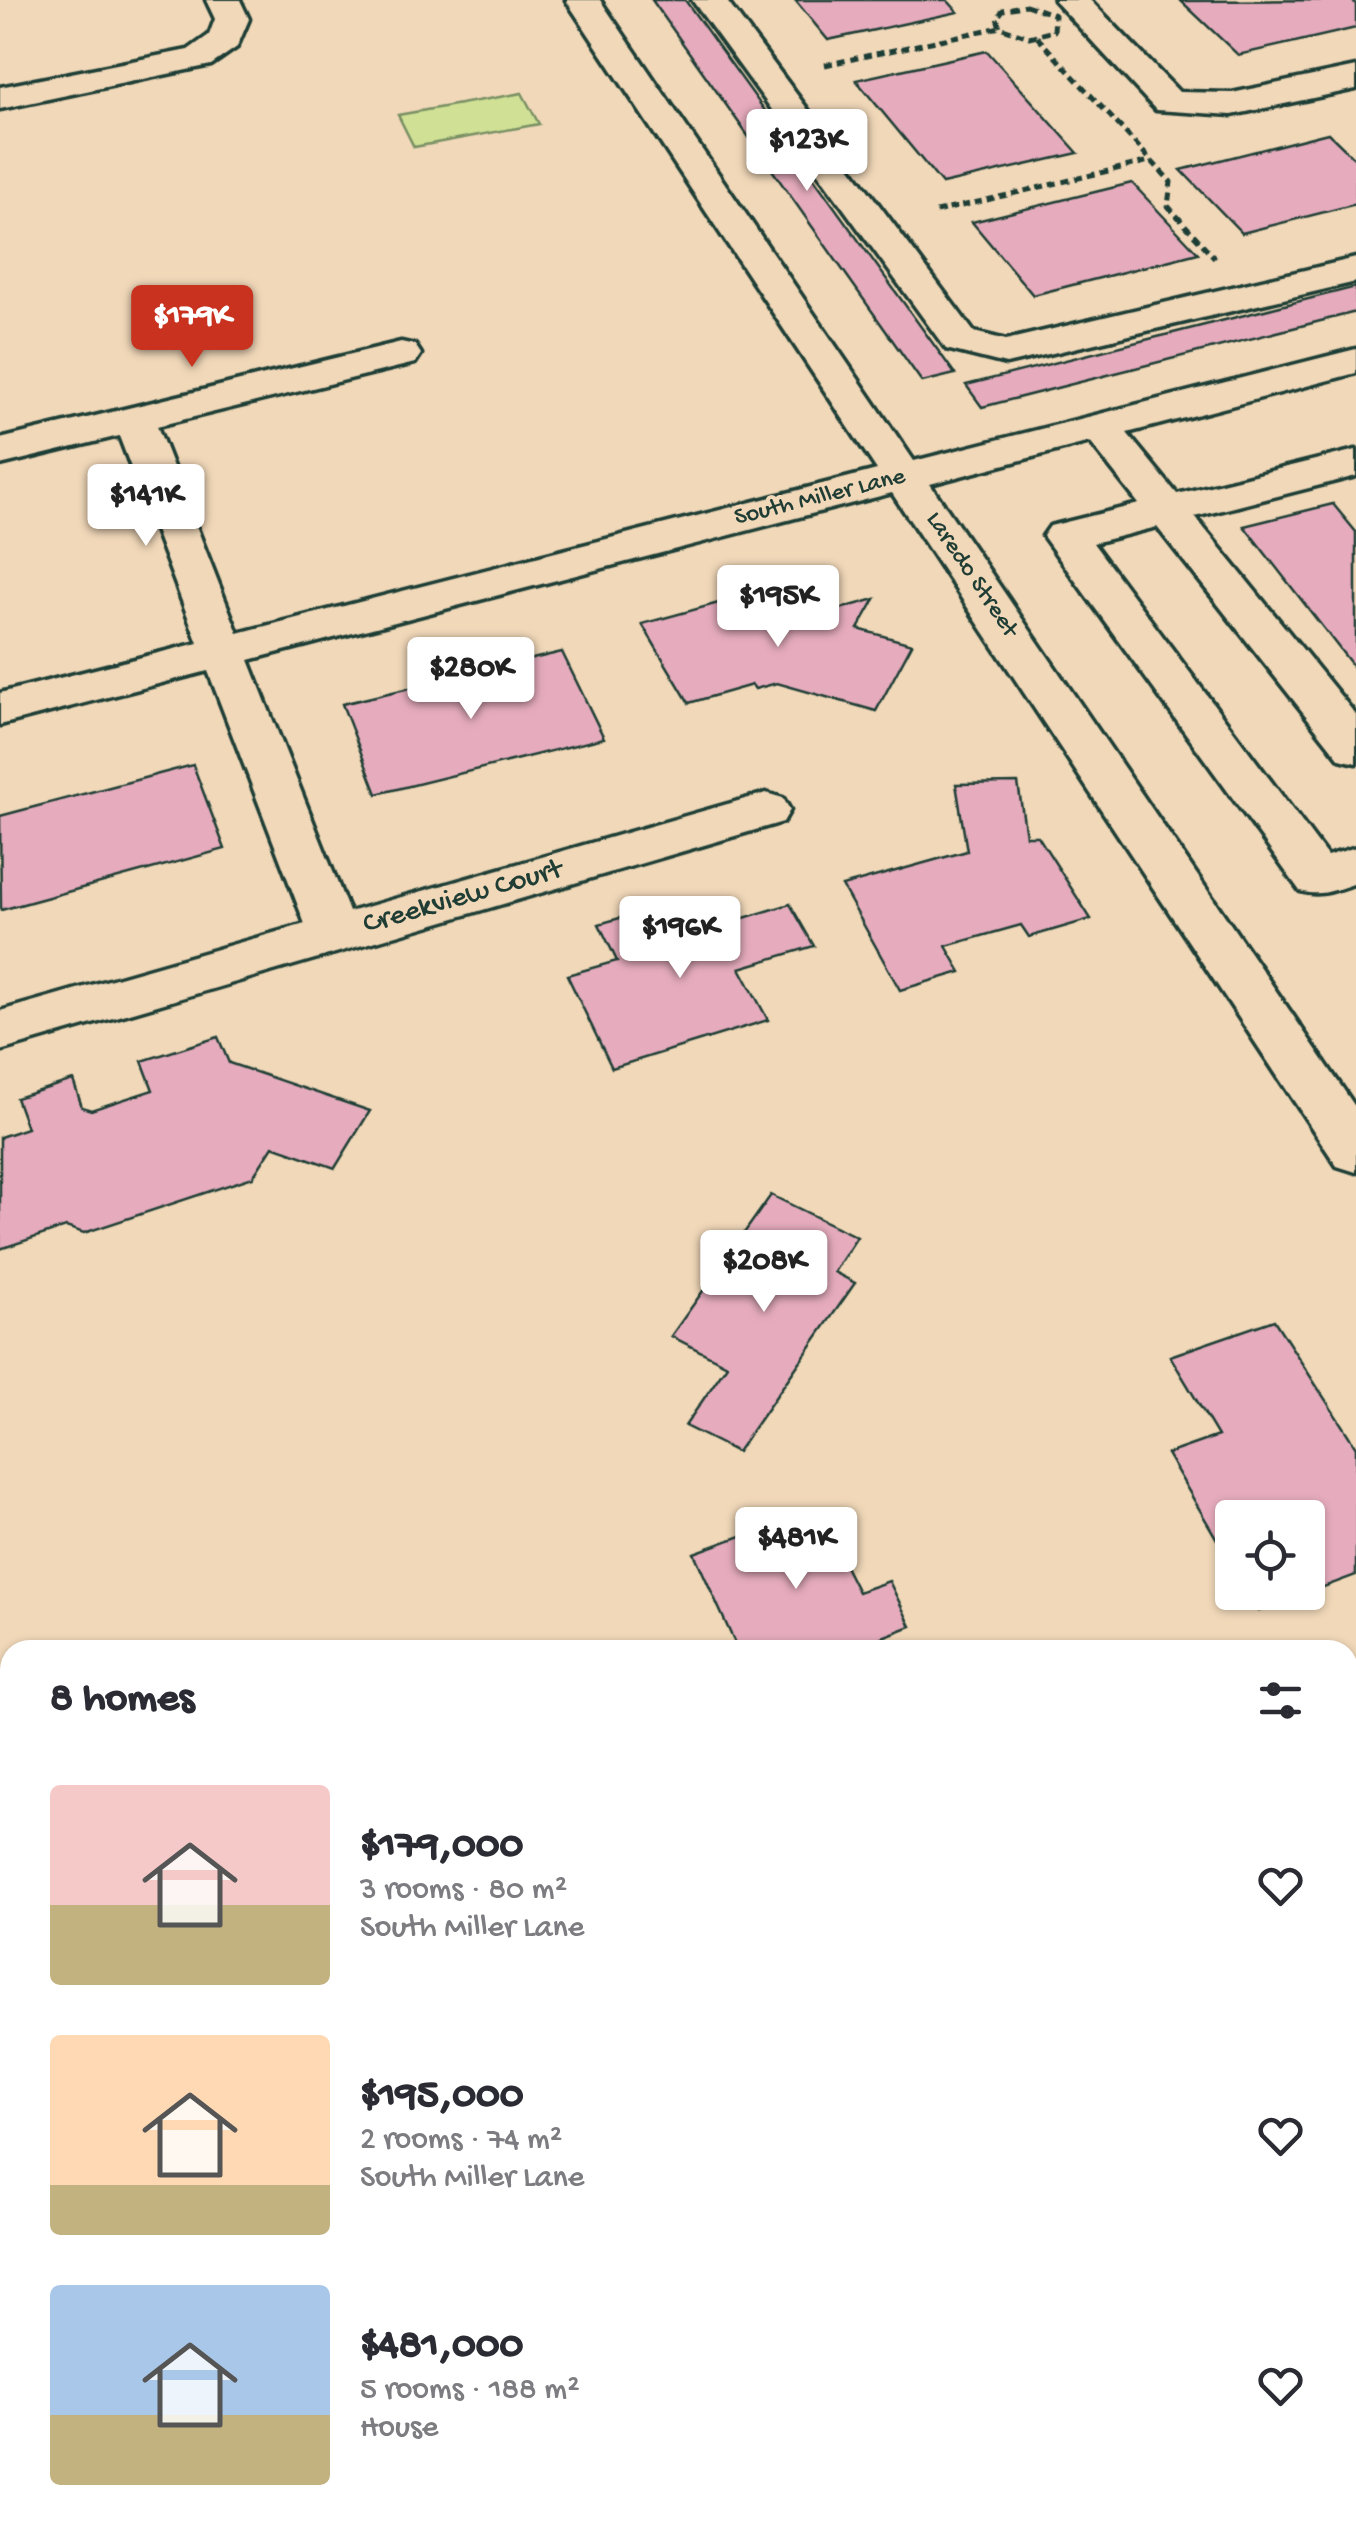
<!DOCTYPE html>
<html lang="en">
<head>
<meta charset="utf-8">
<style>
  body { margin:0; font-family:"Gochi Hand",sans-serif; background:#f2f2f3; color:#2b2b33; height:100vh; display:flex; flex-direction:column; font-size:38px; white-space:nowrap }
  * { box-sizing:border-box; margin:0 }
  p { font-size:32px; color:#7c7c81 }
  .icon { flex:none; width:55px; height:55px; fill:none; stroke:currentColor; stroke-width:2; stroke-linecap:round; stroke-linejoin:round }
  .map { position:relative; flex:1; overflow:hidden }
  .side { position:absolute; left:0px; top:1640px; width:1358px; height:890px; display:flex; flex-direction:column; background:#fff; border-radius:30px 30px 0 0; box-shadow:0 2px 8px #0004 }
  .side>* { flex:none }
  .fabs { position:absolute; left:1215px; top:1500px; display:grid; gap:20px }
  .fabs a { display:grid; place-items:center; width:110px; height:110px; border-radius:10px; background:#fff; box-shadow:0 2px 8px #0004; font-size:50px }
  .price { position:absolute; translate:-50% -85px; padding:0 22px; border-radius:10px; background:#fff; color:#222; font-size:32px; line-height:65px; filter:drop-shadow(0 2px 5px #0008) }
  .price::after { content:''; position:absolute; left:50%; top:60px; width:30px; height:22px; margin-left:-15px; background:inherit; clip-path:polygon(0 0,100% 0,50% 100%) }
  .price.active { background:#c8321e; color:#fff }
  ul { padding:0; list-style:none }
  li { display:flex; align-items:center; gap:30px; height:250px; padding:0 50px }
  li span { display:grid; place-items:center; flex:none; width:280px; height:200px; border-radius:10px; color:#555 }
  li>.icon { margin-inline-start:auto }
  span .icon { width:120px; height:120px; fill:#fffc; stroke-width:1 }
  li b { font-size:42px }
  h2 { display:flex; justify-content:space-between; align-items:center; height:120px; padding:0 50px; font-size:42px }
  .map>svg:first-child { display:block }
  .green { fill:#d0e195; stroke:#788f64; stroke-width:2.5 }
  .building { fill:#e6acbd; stroke:#1f3d34; stroke-width:2.5 }
  .lines { fill:none; stroke-linecap:round; stroke-linejoin:round }
  .minor-casing { stroke:#1f3d34; stroke-width:7 }
  .major-casing { stroke:#1f3d34; stroke-width:7 }
  .path { stroke:#1f3d34; stroke-width:5; stroke-dasharray:8 5; stroke-linecap:butt }
  .minor { fill:#f1d8b9; fill-rule:evenodd }
  .major { fill:#f1d8b9; fill-rule:evenodd }
  .labels { text-anchor:middle; dominant-baseline:central; stroke-width:8; stroke-linejoin:round; paint-order:stroke }
  .far-street-label { font-size:25px; fill:#1f3d34; stroke:#f1d8b9 }
  .street-label { font-size:30px; fill:#1f3d34; stroke:#f1d8b9 }
</style>
</head>
<body>
<div class="map">
<svg width="1356" height="2530" viewBox="0 0 1356 2530">
  <rect width="100%" height="100%" fill="#f1d8b9"/>
  <filter id="ink" filterUnits="userSpaceOnUse"><feTurbulence type="fractalNoise" baseFrequency=".01" numOctaves="2"/><feDisplacementMap in="SourceGraphic" scale="20" xChannelSelector="R" yChannelSelector="G"/><feConvolveMatrix kernelMatrix="1 2 1 2 8 2 1 2 1" color-interpolation-filters="sRGB"/></filter>
  <g filter="url(#ink)">
    <polygon class="green" points="522,93 539,124 414,147 398,115"/>
    <g class="building">
      <polygon points="652,0 685,0 955,374 922,382"/>
      <polygon points="795,0 947,0 958,12 828,40"/>
      <polygon points="1351,0 1356,4 1356,28 1238,55 1181,1"/>
      <polygon points="987,51 1078,153 942,184 856,80"/>
      <polygon points="1328,133 1356,160 1356,204 1242,233 1181,170"/>
      <polygon points="1132,183 1198,253 1033,295 972,222"/>
      <polygon points="1356,287 1356,312 982,407 966,385"/>
      <polygon points="1333,504 1356,532 1356,670 1244,526"/>
      <polygon points="755,593 801,606 821,600 829,612 875,599 858,629 912,644 876,711 777,683 755,689 752,685 689,703 642,624"/>
      <polygon points="562,652 604,738 377,794 342,704"/>
      <polygon points="193,765 225,849 1,910 0,816"/>
      <polygon points="1018,783 1026,836 1038,836 1091,919 1029,937 1021,925 946,946 961,972 900,990 842,886 967,851 956,784"/>
      <polygon points="790,904 814,946 740,968 768,1020 612,1068 567,975 617,961 599,924 637,913 648,934 705,917 711,928"/>
      <polygon points="218,1037 229,1063 370,1111 335,1168 273,1146 253,1177 84,1233 66,1227 0,1249 0,1137 27,1128 16,1098 73,1080 82,1107 91,1110 153,1090 142,1061"/>
      <polygon points="771,1195 857,1237 834,1272 855,1283 737,1452 685,1426 727,1365 671,1336"/>
      <polygon points="1274,1320 1356,1447 1356,1575 1259,1611 1248,1592 1308,1592 1308,1518 1232,1518 1232,1565 1167,1454 1218,1436 1170,1356"/>
      <polygon points="816,1509 858,1592 889,1581 911,1626 875,1640 880,1650 738,1650 694,1553"/>
      <polygon points="1348,2445 1356,2461 1356,2488 1348,2493"/>
      <polygon points="1126,2520 1294,2520 1284,2525 1286,2530 1131,2530"/>
    </g>
    <g class="lines">
      <g class="minor-casing">
        <g id="minor">
          <polygon points="206,0 240,0 249,19 237,47 211,65 0,109 0,87 188,50 209,35 215,19"/>
          <path d="M 566,0 L 600,0 L 914,461 L 1356,349 L 1356,373 L 1127,433 L 1177,494 L 1356,450 L 1356,476 L 1195,517 L 1356,715 L 1356,763 L 1340,759 L 1157,527 L 1093,543 L 1327,856 L 1356,847 L 1356,883 C 1335,890 1321,897 1300,891 L 1043,536 L 1050,526 L 1139,504 L 1090,442 L 930,484 L 1356,1108 L 1356,1172 L 1337,1166 L 892,493 L 249,660 L 349,912 L 766,793 L 783,798 L 790,810 L 783,822 L 0,1051 L 0,1011 L 305,924 L 208,671 L 0,725 L 0,693 L 198,643 L 119,436 L 0,465 L 0,439 L 401,342 L 415,345 L 421,354 L 415,363 L 157,426 L 238,633 L 877,470 Z"/>
          <polygon points="692,0 726,0 974,332 1006,340 1356,258 1356,282 1006,364 946,349"/>
          <polygon points="1054,0 1090,0 1179,92 1232,93 1356,67 1356,89 1232,115 1156,110"/>
        </g>
      </g>
      <g class="major-casing">
        <g id="major">
          <polygon points="1356,1865 1356,1929 1348,1932 1348,1868"/>
          <polygon points="10,2430 10,2504 0,2508 0,2434"/>
        </g>
      </g>
      <g class="path">
        <polygon points="1026,5 1055,15 1054,31 1029,37 1000,27 997,18 1003,10"/>
        <polyline points="1037,37 1171,182 1168,206 1215,258"/>
        <polyline points="825,65 1000,27"/>
        <polyline points="936,212 1150,161"/>
      </g>
      <use href="#minor" class="minor"/>
      <use href="#major" class="major"/>
    </g>
  </g>
  <g class="labels">
    <g class="far-street-label">
      <text transform="translate(820 498) rotate(-14)">South Miller Lane</text>
      <text transform="translate(971 575) rotate(56)">Laredo Street</text>
    </g>
    <g class="street-label">
      <text transform="translate(463 898) rotate(-16)">Creekview Court</text>
    </g>
  </g>
</svg>
<div class="fabs">
<a><svg class="icon" aria-label="locate" viewBox="0 0 24 24"><circle cx="12" cy="12" r="6"/><path d="M12 2v4M12 18v4M2 12h4M18 12h4"/></svg></a>
</div>
<b class="price" style="left:807px;top:194px">$123K</b>
<b class="price active" style="left:192px;top:370px">$179K</b>
<b class="price" style="left:146px;top:549px">$141K</b>
<b class="price" style="left:778px;top:650px">$195K</b>
<b class="price" style="left:471px;top:722px">$280K</b>
<b class="price" style="left:680px;top:981px">$196K</b>
<b class="price" style="left:764px;top:1315px">$208K</b>
<b class="price" style="left:796px;top:1592px">$481K</b>
<section class="side">
<h2>8 homes<svg class="icon" aria-label="filters" viewBox="0 0 24 24"><path d="M4 7h16M4 17h16"/><circle cx="9" cy="7" r="2"/><circle cx="15" cy="17" r="2"/></svg></h2>
<ul>
<li><span style="background:linear-gradient(#f6c9c9 60%,#c2b280 0)"><svg class="icon" aria-label="home" viewBox="0 0 24 24"><path d="M3 11l9-7 9 7M6 9v11h12V9"/></svg></span><div><b>$179,000</b><p>3 rooms · 80 m²</p><p>South Miller Lane</p></div><svg class="icon" aria-label="heart" viewBox="0 0 24 24"><path d="M12 20l-8-8c-3-5 5-10 8-4 3-6 11-1 8 4z"/></svg></li>
<li><span style="background:linear-gradient(#ffd9b3 75%,#c2b280 0)"><svg class="icon" aria-label="home" viewBox="0 0 24 24"><path d="M3 11l9-7 9 7M6 9v11h12V9"/></svg></span><div><b>$195,000</b><p>2 rooms · 74 m²</p><p>South Miller Lane</p></div><svg class="icon" aria-label="heart" viewBox="0 0 24 24"><path d="M12 20l-8-8c-3-5 5-10 8-4 3-6 11-1 8 4z"/></svg></li>
<li><span style="background:linear-gradient(#a9c7e8 65%,#c2b280 0)"><svg class="icon" aria-label="home" viewBox="0 0 24 24"><path d="M3 11l9-7 9 7M6 9v11h12V9"/></svg></span><div><b>$481,000</b><p>5 rooms · 188 m²</p><p>House</p></div><svg class="icon" aria-label="heart" viewBox="0 0 24 24"><path d="M12 20l-8-8c-3-5 5-10 8-4 3-6 11-1 8 4z"/></svg></li>
</ul>
</section>
</div>
</body>
</html>
